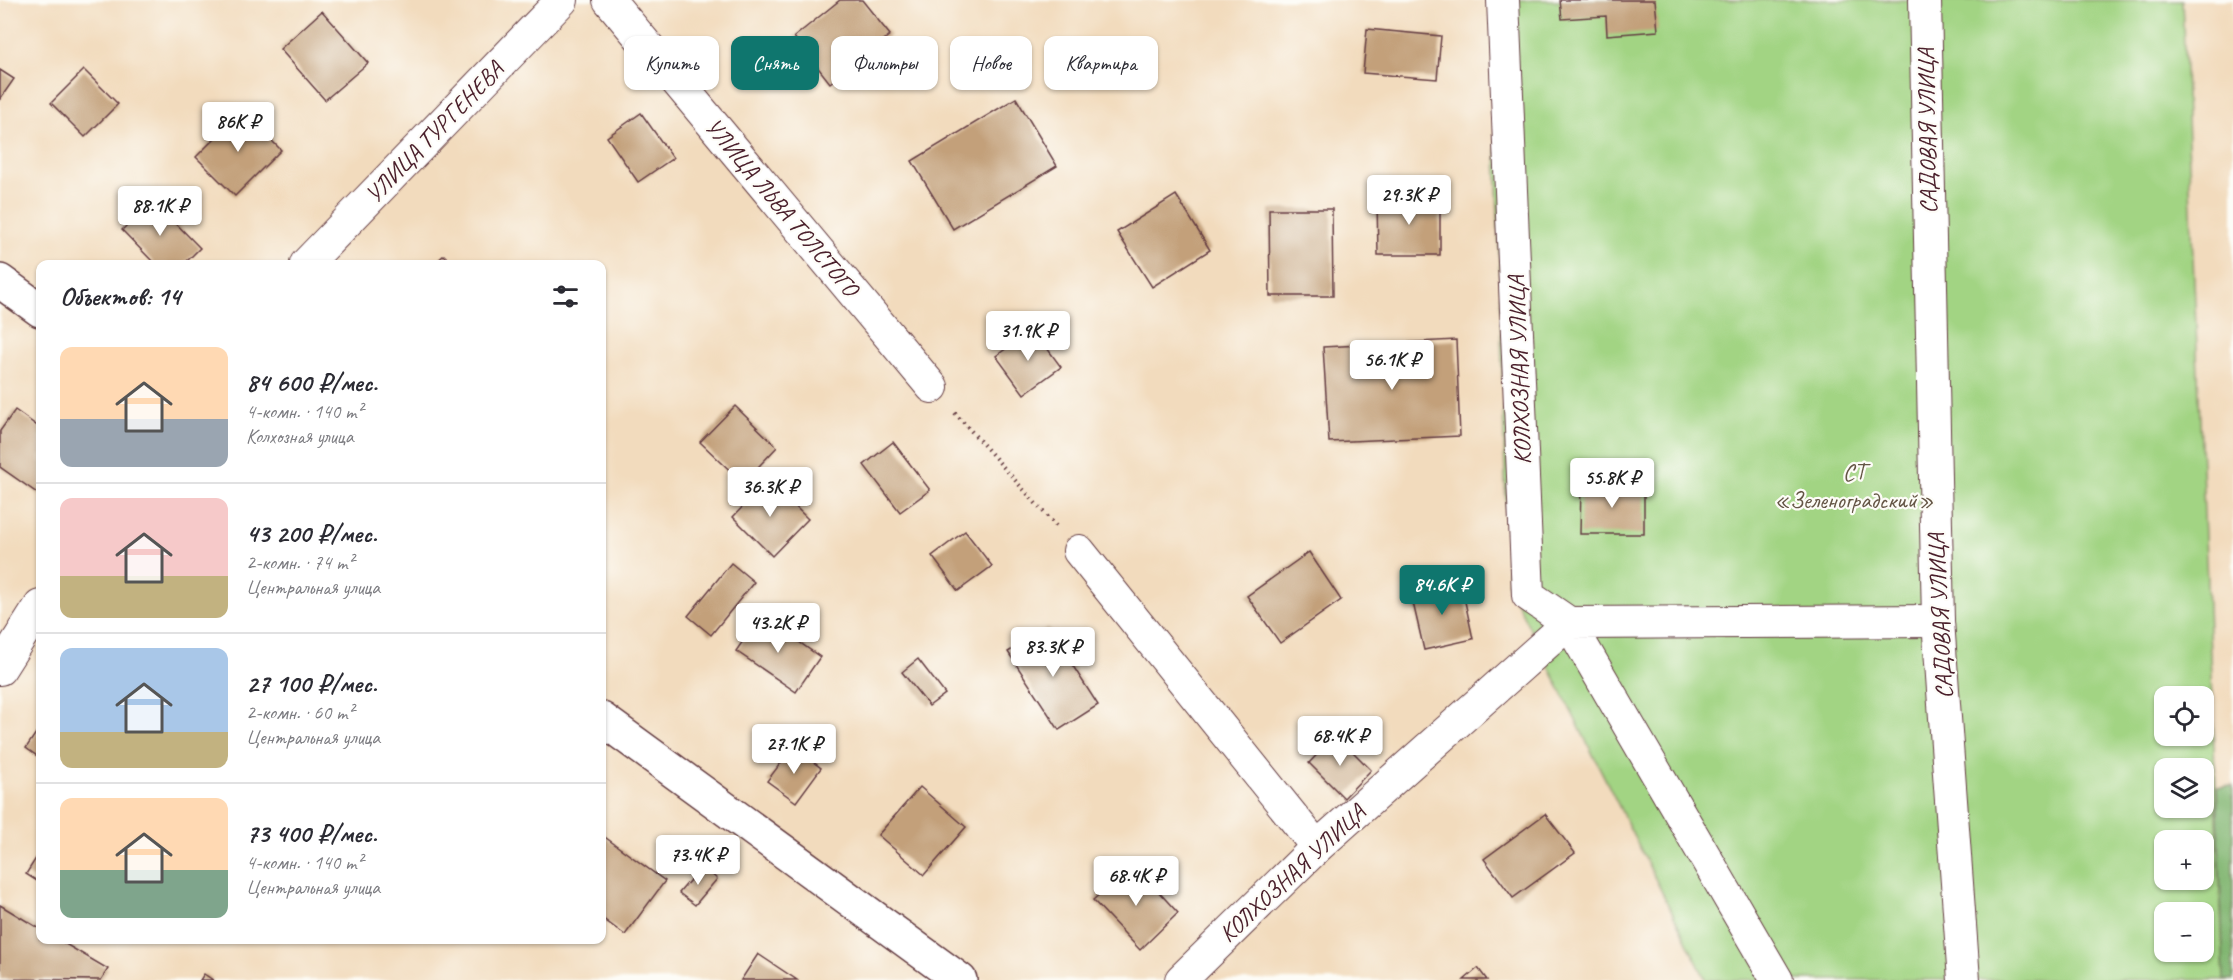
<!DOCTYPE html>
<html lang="ru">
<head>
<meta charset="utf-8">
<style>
  body { margin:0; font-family:Caveat,sans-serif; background:#f7f7f7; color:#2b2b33; height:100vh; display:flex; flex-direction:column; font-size:22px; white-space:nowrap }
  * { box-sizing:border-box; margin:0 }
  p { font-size:20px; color:#7c7c81 }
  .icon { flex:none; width:33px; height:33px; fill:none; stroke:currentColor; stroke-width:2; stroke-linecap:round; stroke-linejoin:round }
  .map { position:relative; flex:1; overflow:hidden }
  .details { position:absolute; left:36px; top:260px; width:570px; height:684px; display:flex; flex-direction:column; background:#fff; border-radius:12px; box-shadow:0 2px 4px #0004 }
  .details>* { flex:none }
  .hud { position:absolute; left:624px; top:36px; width:570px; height:54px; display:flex; gap:12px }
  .fabs { position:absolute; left:2154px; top:686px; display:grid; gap:12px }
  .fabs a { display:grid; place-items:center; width:60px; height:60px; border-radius:12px; background:#fff; box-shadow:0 2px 4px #0004; font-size:30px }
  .price { position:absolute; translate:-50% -51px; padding:0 14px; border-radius:6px; background:#fff; color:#222; font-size:20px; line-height:39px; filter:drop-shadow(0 2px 3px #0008) }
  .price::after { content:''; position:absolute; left:50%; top:36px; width:18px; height:14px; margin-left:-9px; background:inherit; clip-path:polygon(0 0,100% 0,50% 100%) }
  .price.active { background:#0f766e; color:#fff }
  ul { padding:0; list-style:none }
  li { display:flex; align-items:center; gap:18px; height:150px; padding:0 24px }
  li+li { border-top:2px solid #e1e1e2 }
  li span { display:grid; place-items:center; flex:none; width:168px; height:120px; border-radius:12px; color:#555 }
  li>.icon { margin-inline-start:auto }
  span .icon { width:72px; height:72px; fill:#fffc; stroke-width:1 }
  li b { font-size:26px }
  h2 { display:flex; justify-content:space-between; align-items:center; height:72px; padding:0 24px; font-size:26px }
  .chip { padding:0 21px; border-radius:12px; background:#fff; box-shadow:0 2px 4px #0004; font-size:21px; line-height:54px }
  .chip.active { background:#0f766e; color:#fff }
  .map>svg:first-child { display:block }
  .green { fill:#a2d483; stroke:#767a57; stroke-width:1.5; fill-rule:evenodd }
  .forest { fill:#81b671; stroke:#666a4e; stroke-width:1.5 }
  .building { fill:#c3a07a }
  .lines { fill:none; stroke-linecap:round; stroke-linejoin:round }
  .minor-casing { stroke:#633b41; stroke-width:34 }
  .tertiary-casing { stroke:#633b41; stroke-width:36 }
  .path { stroke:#633b41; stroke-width:4; stroke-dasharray:1.5 4.5; stroke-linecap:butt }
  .minor { stroke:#fff; stroke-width:32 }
  .tertiary { stroke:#fff; stroke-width:33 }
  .labels { text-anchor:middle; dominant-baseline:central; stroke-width:4.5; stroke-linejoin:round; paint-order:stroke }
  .street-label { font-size:24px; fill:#4a1f2b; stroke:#fdfcf7 }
  .park-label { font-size:24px; fill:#645545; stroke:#fdfcf7 }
</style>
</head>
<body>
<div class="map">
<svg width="2233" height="980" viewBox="0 0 2233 980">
  <rect width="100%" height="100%" fill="#fdfcf7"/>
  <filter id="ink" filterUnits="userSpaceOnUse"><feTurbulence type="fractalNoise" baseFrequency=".0167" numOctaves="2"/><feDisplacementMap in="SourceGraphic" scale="12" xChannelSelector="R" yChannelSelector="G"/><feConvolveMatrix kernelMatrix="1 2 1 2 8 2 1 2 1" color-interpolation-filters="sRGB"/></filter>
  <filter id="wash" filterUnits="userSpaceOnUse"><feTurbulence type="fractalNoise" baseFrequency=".008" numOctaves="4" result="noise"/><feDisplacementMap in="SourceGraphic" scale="24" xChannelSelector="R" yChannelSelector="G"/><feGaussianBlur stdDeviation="1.35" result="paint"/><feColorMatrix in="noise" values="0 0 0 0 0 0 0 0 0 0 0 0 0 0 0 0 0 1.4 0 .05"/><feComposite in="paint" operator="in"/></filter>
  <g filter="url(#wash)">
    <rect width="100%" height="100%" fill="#f2dbbd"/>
    <path class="green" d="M 1492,0 L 2182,0 L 2224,980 L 1706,980 L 1508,585 ZM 2164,696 L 2204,696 L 2204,735 L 2164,735 ZM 2164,768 L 2204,768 L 2204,807 L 2164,807 ZM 2164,840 L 2204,840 L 2204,879 L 2164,879 ZM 2164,912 L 2204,912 L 2204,951 L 2164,951 Z"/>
    <polygon class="forest" points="2233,786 2233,980 2224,980 2217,787"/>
    <g id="blocks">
      <g class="building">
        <polygon points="840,0 862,0 890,35 830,83 794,37"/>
        <polygon points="1560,0 1655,0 1658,31 1607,35 1606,16 1562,19"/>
        <polygon points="322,11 368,63 325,100 280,49"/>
        <polygon points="1367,29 1441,36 1437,79 1363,73"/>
        <polygon points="0,70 14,79 0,99"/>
        <polygon points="84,70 118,104 85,137 51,103"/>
        <polygon points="1016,98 1057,166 953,229 912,161"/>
        <polygon points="242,111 281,150 235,196 196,157"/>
        <polygon points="641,113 673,158 638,182 607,137"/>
        <polygon points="1176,195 1210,250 1152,287 1117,232"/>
        <polygon points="1440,197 1440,255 1378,255 1377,198"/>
        <polygon points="153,200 200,248 184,264 155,264 122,230"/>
        <polygon points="1269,209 1332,209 1333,296 1270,296"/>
        <polygon points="444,255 453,264 434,264"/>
        <polygon points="1033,329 1061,367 1024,394 996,356"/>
        <polygon points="1456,340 1460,436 1329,442 1323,347"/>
        <polygon points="735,406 777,447 743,483 700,442"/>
        <polygon points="15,410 40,428 40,495 0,467 0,431"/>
        <polygon points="893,442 930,490 900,512 864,465"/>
        <polygon points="768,480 808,519 772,556 733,517"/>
        <polygon points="1581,484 1644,485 1644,534 1580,534"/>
        <polygon points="965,531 992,566 958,591 932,556"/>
        <polygon points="1309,552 1341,600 1280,643 1247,596"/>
        <polygon points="731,563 754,582 711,635 688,616"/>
        <polygon points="1461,583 1473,639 1424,650 1411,594"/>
        <polygon points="761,615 820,657 796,692 736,651"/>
        <polygon points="1048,627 1098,705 1059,730 1008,652"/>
        <polygon points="918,659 945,694 929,706 902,672"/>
        <polygon points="40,727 40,758 26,748"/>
        <polygon points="1336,735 1371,770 1344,798 1309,763"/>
        <polygon points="793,747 821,768 796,802 767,781"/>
        <polygon points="920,787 966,827 924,875 878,835"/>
        <polygon points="1545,814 1575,853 1513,898 1484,859"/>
        <polygon points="602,835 665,881 625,935 602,918"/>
        <polygon points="40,852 40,883 26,874"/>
        <polygon points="1133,864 1178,913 1140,950 1093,900"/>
        <polygon points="702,866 717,879 695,905 679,893"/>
        <polygon points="0,905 40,929 40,939 57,939 108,969 101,980 0,979"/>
        <polygon points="758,954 797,980 741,980"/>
        <polygon points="1478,968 1487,980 1464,980"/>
        <polygon points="204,974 213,980 200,980"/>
      </g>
    </g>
  </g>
  <g filter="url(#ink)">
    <use href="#blocks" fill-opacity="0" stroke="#633b41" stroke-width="1.5"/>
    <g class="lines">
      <g class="minor-casing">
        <g id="minor">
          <polyline points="609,0 932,387"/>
          <polyline points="1925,0 1938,621 1964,980"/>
          <polyline points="306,264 562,0"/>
          <polyline points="1079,551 1317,847"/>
          <polyline points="0,669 40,606"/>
          <polyline points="1181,980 1317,847 1569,623 1528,595 1503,0"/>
          <polyline points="1777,980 1569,623 1938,621"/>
        </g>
      </g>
      <g class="tertiary-casing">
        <g id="tertiary">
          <polyline points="0,281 40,310"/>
          <polyline points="602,719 960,980"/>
        </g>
      </g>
      <polyline class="path" points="955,413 1056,526"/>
      <use href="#minor" class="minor"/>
      <use href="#tertiary" class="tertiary"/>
    </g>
  </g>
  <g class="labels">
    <g class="street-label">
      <text transform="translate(1927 131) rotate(-91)">САДОВАЯ УЛИЦА</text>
      <text transform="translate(434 132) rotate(-46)">УЛИЦА ТУРГЕНЕВА</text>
      <text transform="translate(782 207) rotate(50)">УЛИЦА ЛЬВА ТОЛСТОГО</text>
      <text transform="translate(1519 370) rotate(-92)">КОЛХОЗНАЯ УЛИЦА</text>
      <text transform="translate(1940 616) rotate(-93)">САДОВАЯ УЛИЦА</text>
      <text transform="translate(1292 873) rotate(-43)">КОЛХОЗНАЯ УЛИЦА</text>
    </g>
    <g class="park-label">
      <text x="1854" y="472">СТ<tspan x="1854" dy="28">«Зеленоградский»</tspan></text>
    </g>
  </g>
</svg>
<div class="fabs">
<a><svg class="icon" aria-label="locate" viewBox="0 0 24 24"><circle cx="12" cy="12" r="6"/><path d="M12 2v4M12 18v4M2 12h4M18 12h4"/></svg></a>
<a><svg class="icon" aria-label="layers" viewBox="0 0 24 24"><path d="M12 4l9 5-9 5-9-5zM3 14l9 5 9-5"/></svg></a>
<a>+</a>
<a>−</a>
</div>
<b class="price" style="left:238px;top:153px">86K ₽</b>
<b class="price" style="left:1409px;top:226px">29.3K ₽</b>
<b class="price" style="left:160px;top:237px">88.1K ₽</b>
<b class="price" style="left:1028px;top:362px">31.9K ₽</b>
<b class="price" style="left:1392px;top:391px">56.1K ₽</b>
<b class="price" style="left:1612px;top:509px">55.8K ₽</b>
<b class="price" style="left:770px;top:518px">36.3K ₽</b>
<b class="price active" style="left:1442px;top:616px">84.6K ₽</b>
<b class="price" style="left:778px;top:654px">43.2K ₽</b>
<b class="price" style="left:1053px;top:678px">83.3K ₽</b>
<b class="price" style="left:1340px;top:767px">68.4K ₽</b>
<b class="price" style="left:794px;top:775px">27.1K ₽</b>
<b class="price" style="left:698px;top:886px">73.4K ₽</b>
<b class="price" style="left:1136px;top:907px">68.4K ₽</b>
<div class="hud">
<a class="chip">Купить</a>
<a class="chip active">Снять</a>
<a class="chip">Фильтры</a>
<a class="chip">Новое</a>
<a class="chip">Квартира</a>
</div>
<section class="details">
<h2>Объектов: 14<svg class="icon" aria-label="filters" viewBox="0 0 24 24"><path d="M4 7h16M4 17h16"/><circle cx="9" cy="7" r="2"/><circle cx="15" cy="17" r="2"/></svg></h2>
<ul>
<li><span style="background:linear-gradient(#ffd9b3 60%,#9aa5b1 0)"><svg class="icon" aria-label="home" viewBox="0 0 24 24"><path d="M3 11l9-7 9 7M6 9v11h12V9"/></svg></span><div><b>84 600 ₽/мес.</b><p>4-комн. · 140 m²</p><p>Колхозная улица</p></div></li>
<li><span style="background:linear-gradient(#f6c9c9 65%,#c2b280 0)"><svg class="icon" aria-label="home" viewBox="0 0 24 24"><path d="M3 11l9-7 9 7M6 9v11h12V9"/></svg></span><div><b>43 200 ₽/мес.</b><p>2-комн. · 74 m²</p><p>Центральная улица</p></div></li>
<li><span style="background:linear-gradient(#a9c7e8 70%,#c2b280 0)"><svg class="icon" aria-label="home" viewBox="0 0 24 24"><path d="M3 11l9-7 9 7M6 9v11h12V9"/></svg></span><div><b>27 100 ₽/мес.</b><p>2-комн. · 60 m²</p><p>Центральная улица</p></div></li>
<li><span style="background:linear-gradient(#ffd9b3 60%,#7fa58c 0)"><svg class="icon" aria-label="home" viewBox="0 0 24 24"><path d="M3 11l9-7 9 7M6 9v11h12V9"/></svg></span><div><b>73 400 ₽/мес.</b><p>4-комн. · 140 m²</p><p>Центральная улица</p></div></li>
</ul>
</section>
</div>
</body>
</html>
